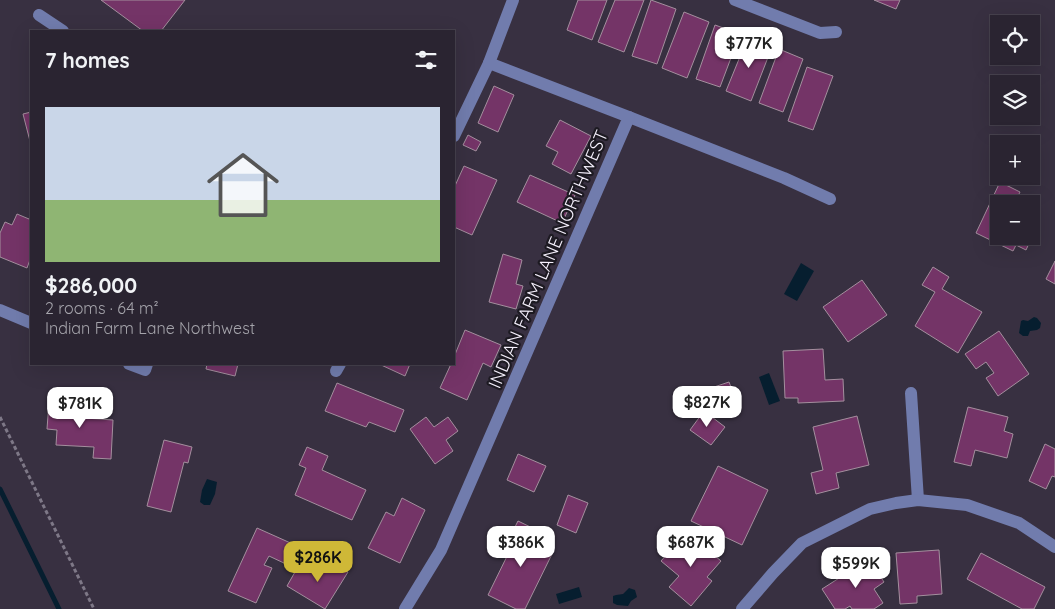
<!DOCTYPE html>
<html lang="en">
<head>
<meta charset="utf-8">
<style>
  body { margin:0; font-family:Quicksand,sans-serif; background:#322c39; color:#f1f3f6; height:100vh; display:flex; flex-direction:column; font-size:19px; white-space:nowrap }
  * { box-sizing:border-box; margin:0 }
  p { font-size:16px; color:#a5a4ab }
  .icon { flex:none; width:28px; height:28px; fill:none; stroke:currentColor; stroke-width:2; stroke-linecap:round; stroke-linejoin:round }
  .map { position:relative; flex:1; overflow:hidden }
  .side { position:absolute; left:30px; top:30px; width:425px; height:335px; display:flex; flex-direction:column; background:#2a2431; border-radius:0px; box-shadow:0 5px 20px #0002,0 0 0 1px #46414d }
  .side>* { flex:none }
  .controls { position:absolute; left:990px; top:15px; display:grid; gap:10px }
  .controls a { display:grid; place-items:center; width:50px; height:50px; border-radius:0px; background:#2a2431; box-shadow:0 5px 20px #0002,0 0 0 1px #46414d; font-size:25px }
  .price { position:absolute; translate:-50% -42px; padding:0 11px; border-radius:10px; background:#fff; color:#222; font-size:16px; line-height:32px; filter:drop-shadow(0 1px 2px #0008) }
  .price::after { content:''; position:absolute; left:50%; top:30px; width:15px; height:11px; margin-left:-8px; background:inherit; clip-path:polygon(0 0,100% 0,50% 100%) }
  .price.current { background:#cfb837; color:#111 }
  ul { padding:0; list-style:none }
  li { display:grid; align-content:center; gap:10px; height:265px; padding:0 15px }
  li span { display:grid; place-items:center; height:155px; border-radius:0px; color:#555 }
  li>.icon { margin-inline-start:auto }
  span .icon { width:90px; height:90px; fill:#fffc; stroke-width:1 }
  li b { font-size:21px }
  h2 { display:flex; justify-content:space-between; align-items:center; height:60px; padding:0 15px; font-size:21px }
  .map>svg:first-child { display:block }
  .water { fill:#061e2f }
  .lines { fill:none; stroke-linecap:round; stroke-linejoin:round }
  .stream { stroke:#061e2f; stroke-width:5 }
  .building { fill:#743467; stroke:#a48f9e }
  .path { stroke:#7e7887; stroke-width:3; stroke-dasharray:4 2.5; stroke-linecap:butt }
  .minor { stroke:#717cad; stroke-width:12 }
  .labels { text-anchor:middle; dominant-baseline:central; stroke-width:4.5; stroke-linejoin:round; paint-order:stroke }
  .street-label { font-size:18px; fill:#f6f1fd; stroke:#1d1a22 }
</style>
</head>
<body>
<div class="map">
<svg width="1055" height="609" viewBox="0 0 1055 609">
  <rect width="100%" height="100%" fill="#383041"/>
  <g class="water">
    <polygon points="801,263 814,271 797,301 784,294"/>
    <polygon points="1034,317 1037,318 1041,323 1040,328 1037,330 1030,331 1028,336 1023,336 1019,333 1021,321 1023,320 1028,321"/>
    <polygon points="769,373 780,401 769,405 759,377"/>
    <polygon points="207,479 217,482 215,494 210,505 204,505 200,502 202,490"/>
    <polygon points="579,587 582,597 559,604 556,594"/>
    <polygon points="629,588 635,590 637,597 631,601 628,606 617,605 613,603 613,596 616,595 623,594"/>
  </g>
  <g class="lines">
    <polyline class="stream" points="0,489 59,609"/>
  </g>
  <g class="building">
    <polygon points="101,0 185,0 161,31 143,31"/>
    <polygon points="578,0 607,0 592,40 567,30"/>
    <polygon points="615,0 644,0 624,52 598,42"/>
    <polygon points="651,0 676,9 657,64 632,56"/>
    <polygon points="874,0 900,0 896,9"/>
    <polygon points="684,12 709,22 687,78 662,68"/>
    <polygon points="715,25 740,34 720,87 696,79"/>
    <polygon points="748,37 772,47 751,101 726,91"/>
    <polygon points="779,49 803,59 783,112 759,103"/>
    <polygon points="807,67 833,76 813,130 788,121"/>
    <polygon points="494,86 514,95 498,132 478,123"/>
    <polygon points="31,112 31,145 23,114"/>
    <polygon points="560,120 591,136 571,174 552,164 558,152 546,146"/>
    <polygon points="468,135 481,142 476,151 463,145"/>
    <polygon points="464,166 497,180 472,235 454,227 454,188"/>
    <polygon points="530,175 575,195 562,223 517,202"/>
    <polygon points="1000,182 1020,192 1014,204 999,204 999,236 1031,236 1031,223 1037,226 1026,250 1016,245 1013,251 976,233"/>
    <polygon points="17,214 29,219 31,215 31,257 27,268 0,257 0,233 5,222 12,225"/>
    <polygon points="503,254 522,260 516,284 523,286 516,309 489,302"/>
    <polygon points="1055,261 1055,284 1046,279"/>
    <polygon points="933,267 949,277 942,289 982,312 958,353 915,326 935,292 922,285"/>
    <polygon points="862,280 887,315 848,342 823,307"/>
    <polygon points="465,330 501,345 491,367 483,363 467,400 440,388 451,364 454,364 454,357"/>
    <polygon points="999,331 1029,374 998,396 986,378 994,373 986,362 976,369 965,354"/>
    <polygon points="823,349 825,380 843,379 844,401 798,403 798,398 785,398 783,351"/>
    <polygon points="207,364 238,364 235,376 206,369"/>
    <polygon points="379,364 410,364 405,376"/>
    <polygon points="729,382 736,400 718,407 711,388"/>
    <polygon points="337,383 404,410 395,432 369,422 366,427 325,411"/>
    <polygon points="49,402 85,404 85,418 113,420 111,459 93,458 94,447 56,445 57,430 47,429"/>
    <polygon points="968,407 1008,417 1004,431 1013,434 1007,458 975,450 971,466 954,462"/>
    <polygon points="704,411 725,427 711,445 690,430"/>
    <polygon points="857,416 869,465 836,473 839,488 816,494 811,473 823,470 813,427"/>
    <polygon points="426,417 434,427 448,417 458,431 446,440 453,451 435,464 410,429"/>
    <polygon points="164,440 192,447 188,463 184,462 171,512 147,506"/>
    <polygon points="1045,444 1055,449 1055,477 1052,476 1046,489 1029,481"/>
    <polygon points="307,447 328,456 322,470 366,490 352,520 295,495 306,468 299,465"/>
    <polygon points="518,454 546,466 534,492 507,480"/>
    <polygon points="718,466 768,490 742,545 691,521"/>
    <polygon points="568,495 588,503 576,533 557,525"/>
    <polygon points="402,498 425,510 400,563 368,548 386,512 394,516"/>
    <polygon points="518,521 545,534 540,545 553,552 525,609 516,609 488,595 513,544 508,541"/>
    <polygon points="257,528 295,545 286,564 269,556 264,565 272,568 256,603 228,591"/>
    <polygon points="687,532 721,561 707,577 712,581 691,606 669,587 679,576 661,561"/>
    <polygon points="939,550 942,594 917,596 917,603 900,604 896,553"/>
    <polygon points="981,553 1045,587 1034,609 1022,609 967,579"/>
    <polygon points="326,558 348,572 325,609 287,586 299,565 316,575"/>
    <polygon points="869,559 884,582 874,589 883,603 874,609 852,609 850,606 845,609 835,609 822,589"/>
  </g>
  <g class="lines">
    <polyline class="path" points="0,417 94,609"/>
    <g class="minor">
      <polyline points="735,0 820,33 836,32"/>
      <polyline points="39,15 63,31"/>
      <polyline points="629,117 784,178 830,199"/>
      <polyline points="454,136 489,63"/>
      <polyline points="0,310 31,323"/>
      <polyline points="129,364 145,370 147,364"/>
      <polyline points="336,371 340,364"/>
      <polyline points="911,393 918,500"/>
      <polyline points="405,609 441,550 629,117 489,63 513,0"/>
      <polyline points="742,609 773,573 802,543 870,509 896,503 918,500 967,505 1019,523 1055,547"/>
    </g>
  </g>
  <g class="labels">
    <g class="street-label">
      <text transform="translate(548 259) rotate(-67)">INDIAN FARM LANE NORTHWEST</text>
    </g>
  </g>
</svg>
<div class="controls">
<a><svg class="icon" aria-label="locate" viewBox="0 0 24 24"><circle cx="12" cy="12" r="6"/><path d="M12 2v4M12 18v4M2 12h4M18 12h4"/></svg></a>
<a><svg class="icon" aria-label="layers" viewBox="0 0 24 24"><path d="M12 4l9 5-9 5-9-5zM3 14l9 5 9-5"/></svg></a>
<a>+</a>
<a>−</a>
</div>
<b class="price" style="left:749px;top:69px">$777K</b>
<b class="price" style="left:707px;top:428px">$827K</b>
<b class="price" style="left:80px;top:429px">$781K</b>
<b class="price" style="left:521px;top:568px">$386K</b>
<b class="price" style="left:691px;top:568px">$687K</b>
<b class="price current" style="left:318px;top:583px">$286K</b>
<b class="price" style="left:856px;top:589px">$599K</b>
<section class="side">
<h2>7 homes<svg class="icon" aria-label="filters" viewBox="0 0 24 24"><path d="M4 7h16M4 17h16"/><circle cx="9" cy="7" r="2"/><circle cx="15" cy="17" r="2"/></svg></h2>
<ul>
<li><span style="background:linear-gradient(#c9d6e8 60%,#8fb573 0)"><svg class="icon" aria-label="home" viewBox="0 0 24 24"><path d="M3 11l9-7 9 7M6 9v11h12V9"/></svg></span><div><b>$286,000</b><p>2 rooms · 64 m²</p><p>Indian Farm Lane Northwest</p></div></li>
</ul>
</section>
</div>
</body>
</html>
